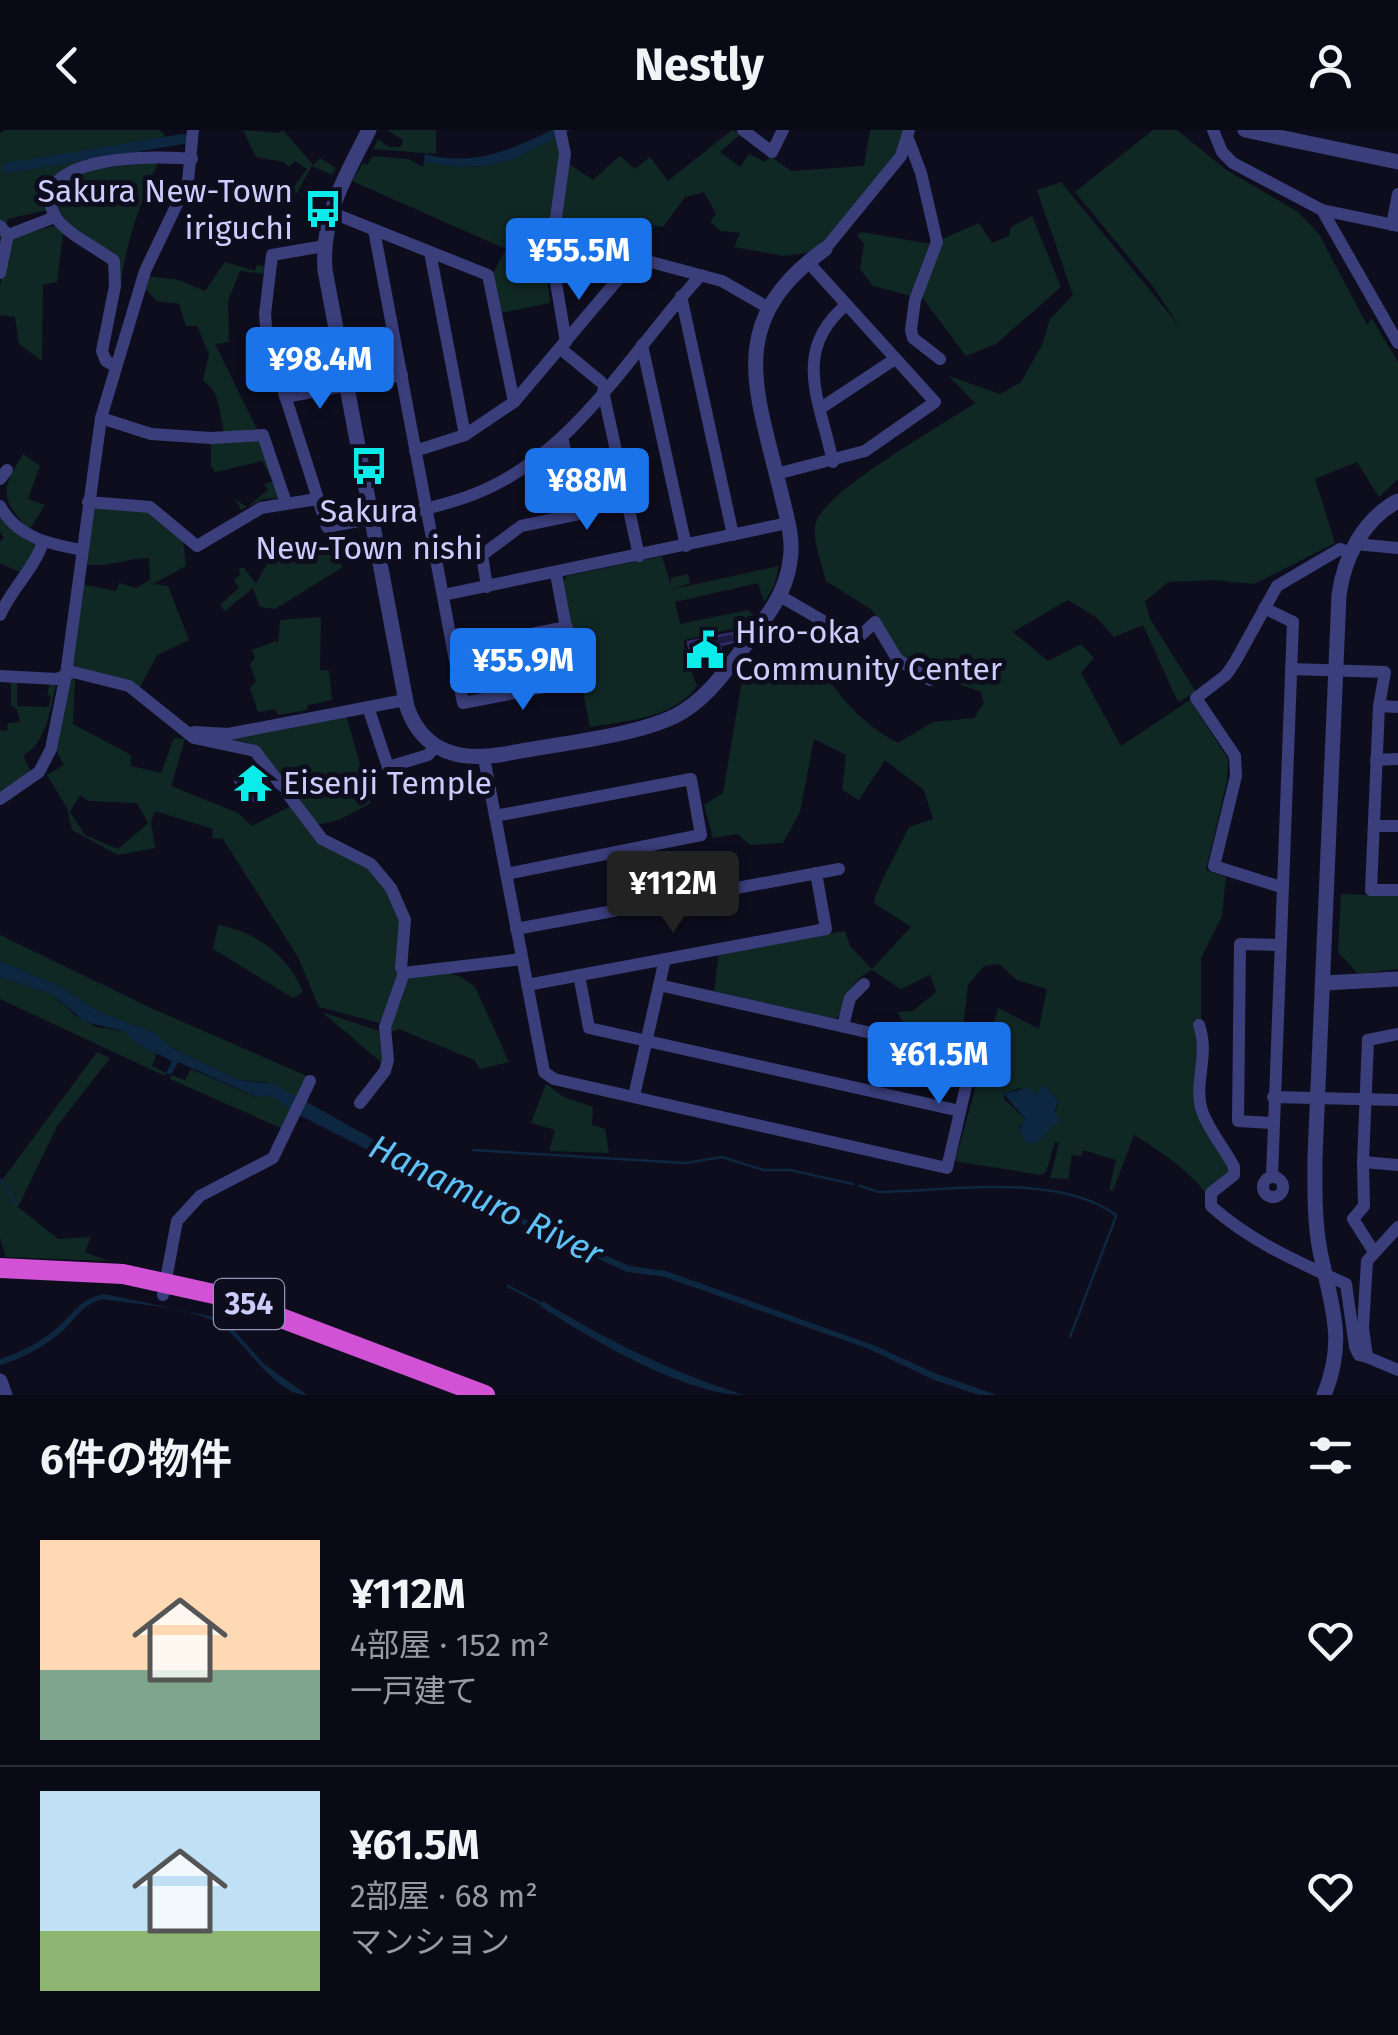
<!DOCTYPE html>
<html lang="ja">
<head>
<meta charset="utf-8">
<style>
  body { margin:0; font-family:"Fira Sans","Noto Sans JP",sans-serif; background:#181823; color:#f1f3f6; height:100vh; display:flex; flex-direction:column; font-size:38px; white-space:nowrap }
  * { box-sizing:border-box; margin:0 }
  p { font-size:32px; color:#999aa1 }
  .icon { flex:none; width:55px; height:55px; fill:none; stroke:currentColor; stroke-width:2; stroke-linecap:round; stroke-linejoin:round }
  .map { position:relative; height:1265px; overflow:hidden }
  .details { display:flex; flex-direction:column; background:#0a0a16; flex:1 }
  .details>* { flex:none }
  .price { position:absolute; translate:-50% -85px; padding:0 22px; border-radius:10px; background:#1a73e8; color:#fff; font-size:32px; line-height:65px; filter:drop-shadow(0 2px 5px #0008) }
  .price::after { content:''; position:absolute; left:50%; top:60px; width:30px; height:22px; margin-left:-15px; background:inherit; clip-path:polygon(0 0,100% 0,50% 100%) }
  .price.active { background:#222; color:#fff }
  ul { padding:0; list-style:none }
  li { display:flex; align-items:center; gap:30px; height:250px; padding:0 40px }
  li+li { border-top:2px solid #2a2b35 }
  li span { display:grid; place-items:center; flex:none; width:280px; height:200px; border-radius:0px; color:#555 }
  li>.icon { margin-inline-start:auto }
  span .icon { width:120px; height:120px; fill:#fffc; stroke-width:1 }
  li b { font-size:42px }
  h2 { display:flex; justify-content:space-between; align-items:center; height:120px; padding:0 40px; font-size:42px }
  header { display:flex; justify-content:space-between; align-items:center; height:130px; padding:0 40px; background:#0a0a16; font-size:45px; font-weight:700 }
  .map>svg:first-child { display:block }
  .green { fill:#102824; fill-rule:evenodd }
  .water { fill:#0e2741 }
  .lines { fill:none; stroke-linecap:round; stroke-linejoin:round }
  .stream { stroke:#0e2741; stroke-width:2.5 }
  .canal { stroke:#0e2741; stroke-width:10 }
  .building { fill:#1d1a3e; stroke:#322d69; stroke-width:2.5 }
  .minor { stroke:#3a3e7b; stroke-width:12 }
  .tertiary { stroke:#3a3e7b; stroke-width:15 }
  .trunk { stroke:#d252d5; stroke-width:20 }
  .labels { text-anchor:middle; dominant-baseline:central; stroke-width:10; stroke-linejoin:round; paint-order:stroke }
  .shield { fill:#0e0d1e; stroke:#9393ba; stroke-width:2.5 }
  .shield-label { font-size:30px; font-weight:bold; fill:#ccccfd }
  .poi-label { font-size:32px; fill:#ccccfd; stroke:#0e0d1e; text-anchor:start }
  .water-label { font-size:35px; font-style:italic; fill:#5ec2f9; stroke:#0e0d1e }
</style>
</head>
<body>
<header><svg class="icon" aria-label="back" viewBox="0 0 24 24"><path d="M15 5l-7 7 7 7"/></svg>Nestly<svg class="icon" aria-label="person" viewBox="0 0 24 24"><circle cx="12" cy="8" r="4"/><path d="M4 21q1-7 8-7t8 7"/></svg></header>
<div class="map">
<svg width="1398" height="1265" viewBox="0 0 1398 1265">
  <rect width="100%" height="100%" fill="#0e0d1e"/>
  <g class="green">
    <path d="M 5,0 L 159,0 L 164,4 L 164,14 L 78,41 L 158,32 C 140,72 125,115 120,160 L 111,124 L 69,93 L 56,78 L 8,89 L 0,125 L 0,4 Z"/>
    <polygon points="243,0 279,3 283,0 313,35 320,28 336,38 332,45 312,36 296,64 286,74 283,71 307,39 295,31 289,37 283,32 256,27"/>
    <polygon points="387,0 436,0 436,24 373,19 378,9 389,17 401,17 403,10"/>
    <polygon points="732,0 742,3 720,22 740,37 749,24 765,32 770,26 791,41 864,36 870,0 904,0 896,26 820,121 784,126 734,117 740,103 721,101 710,92 716,84 704,62 685,67 663,97 620,91 554,133 566,32 593,50 620,26 635,39 650,27 668,51"/>
    <path d="M 1153,0 L 1177,0 L 1225,39 L 1298,82 L 1319,104 L 1367,195 L 1372,189 L 1398,232 L 1398,349 L 1379,367 L 1357,332 L 1315,349 L 1335,413 L 1254,454 L 1214,450 L 1169,452 L 1145,471 L 1150,489 L 1196,562 L 1178,572 L 1143,495 L 1114,507 L 1096,487 L 1068,470 L 1013,502 L 1048,531 L 1081,514 L 1094,528 L 1081,543 L 1121,616 L 1190,570 L 1228,629 L 1227,651 L 1206,740 L 1226,747 L 1222,786 L 1201,828 L 1201,981 L 1233,1040 L 1209,1068 C 1194,1044 1159,1020 1134,1005 L 1113,1061 L 1109,1060 L 1116,1030 L 1083,1020 L 1081,1026 L 1072,1025 L 1068,1049 L 1050,1048 L 1059,1013 L 1055,1012 L 1046,1042 L 1041,1045 L 955,1031 L 998,878 L 1039,899 L 1047,859 L 1017,850 L 999,834 L 984,836 L 968,855 L 963,898 L 943,910 L 911,904 L 897,882 L 913,881 L 936,862 L 930,845 L 901,859 L 872,840 C 853,848 846,867 841,885 L 834,889 L 714,861 L 719,824 L 845,801 L 850,816 L 872,839 L 911,797 L 874,773 C 876,759 901,714 909,697 L 933,689 L 924,660 L 885,630 L 859,670 L 842,660 L 846,625 L 814,609 L 800,682 L 783,713 L 750,715 L 737,704 L 713,708 L 704,675 L 723,663 L 742,551 L 826,545 C 844,574 868,597 898,613 L 933,592 L 974,588 L 984,573 L 980,561 L 951,552 L 904,529 L 872,480 L 826,451 C 822,434 813,413 815,396 C 818,364 945,294 975,273 L 949,246 L 1000,264 L 1021,252 L 1042,215 L 1050,189 L 1073,165 L 1037,60 L 1061,52 L 1180,197 L 1154,158 L 1075,62 ZM 1047,957 L 1058,971 L 1054,993 L 1036,1013 L 1019,998 L 1025,989 L 1004,969 L 1004,964 L 1019,958 L 1037,964 Z"/>
    <path d="M 556,7 L 559,26 L 546,131 L 539,129 L 545,132 L 550,173 L 501,183 L 493,143 L 506,119 L 352,51 L 363,33 L 367,35 L 373,26 L 408,29 L 423,37 L 424,32 C 438,32 450,37 464,37 C 499,38 526,22 556,7 Z"/>
    <polygon points="1032,86 1061,157 996,214 966,226 921,166 940,110 979,93 992,113 1009,106 1011,97"/>
    <polygon points="53,96 64,96 57,152 43,155 42,231 19,214 15,187 0,185 0,156 11,108"/>
    <polygon points="862,102 931,114 911,166 873,156 860,139 864,114 857,105"/>
    <path d="M 225,132 L 255,141 L 257,135 L 265,136 L 263,144 L 240,141 L 228,171 L 229,212 L 215,214 L 257,299 L 224,303 C 220,285 220,260 203,251 L 209,224 L 197,196 L 186,196 L 179,174 L 157,171 L 146,160 L 147,146 L 179,150 L 205,161 Z"/>
    <polygon points="262,308 281,368 264,369 241,380 235,369 247,377 268,360 264,354 273,351 262,331 215,342 211,336 211,312"/>
    <path d="M 23,324 L 40,336 L 28,369 L 45,375 L 29,400 C 0,368 0,361 23,324 Z"/>
    <path d="M 90,376 L 149,380 L 183,410 L 186,436 L 153,454 L 168,456 L 189,510 L 157,525 L 139,559 L 72,537 L 81,454 L 116,461 L 119,453 L 136,458 L 150,450 L 149,428 C 124,428 115,438 83,434 Z"/>
    <polygon points="0,386 37,414 24,444 0,433 0,412 4,408 0,402"/>
    <polygon points="303,413 332,426 343,437 275,479 260,477 253,458 225,481 220,475 239,458 234,450 240,445 239,438 244,438 256,454 276,417"/>
    <path d="M 662,426 L 671,455 L 671,448 L 688,444 L 690,453 L 673,459 L 779,436 L 774,456 L 764,472 L 758,453 L 675,472 L 680,494 L 748,480 L 753,485 L 735,510 L 732,499 L 684,510 L 685,526 L 697,556 C 674,588 626,591 590,597 L 562,453 L 567,446 Z"/>
    <polygon points="321,487 320,540 329,541 332,570 308,575 307,580 278,585 275,579 258,582 250,558 256,552 250,534 255,528 252,520 276,511 278,514 280,490"/>
    <path d="M 70,548 L 75,550 L 73,594 L 131,625 L 131,636 L 161,643 L 174,608 L 185,609 L 171,656 L 238,683 L 252,696 L 293,675 C 301,687 309,704 320,712 C 336,725 360,728 374,743 C 412,782 409,850 379,893 L 319,877 L 298,827 L 223,709 L 212,708 L 213,699 L 155,681 L 151,692 L 155,718 L 118,725 L 72,700 L 67,678 L 47,645 L 64,635 L 57,622 ZM 80,665 L 88,671 L 137,673 L 148,693 L 118,719 L 85,705 L 70,682 Z"/>
    <path d="M 11,552 L 17,553 L 17,576 L 45,577 L 49,576 L 51,566 L 47,565 L 50,553 L 56,553 C 52,574 45,617 23,625 L 31,642 L 0,661 L 0,600 L 7,601 L 8,593 L 20,592 L 17,579 L 11,576 Z"/>
    <polygon points="346,585 371,673 339,690 316,695 259,621 247,612 213,608"/>
    <polygon points="1341,764 1398,766 1398,839 1358,844 1338,822"/>
    <path d="M 218,795 C 256,801 289,827 303,862 L 293,868 L 213,819 Z"/>
    <polygon points="0,805 151,878 309,947 298,970 265,952 239,950 201,932 167,915 154,902 100,882 61,857 0,831"/>
    <polygon points="446,842 461,847 475,857 509,932 480,939 474,930 399,899 388,903 410,845"/>
    <polygon points="0,847 52,864 76,886 96,897 124,901 137,914 157,923 152,936 166,943 165,946 0,869"/>
    <polygon points="322,882 379,901 382,933"/>
    <polygon points="97,922 110,928 57,996 18,1077 58,1109 91,1107 85,1122 108,1131 6,1127 0,1108 0,1053"/>
    <polygon points="191,939 256,967 270,965 292,978 283,999 170,949 171,945 185,950"/>
    <polygon points="546,954 564,967 593,977 592,995 605,999 609,1023 549,1021 555,1000 531,993"/>
  </g>
  <g class="water">
    <path d="M 552,0 L 571,0 L 514,29 L 488,36 L 458,37 L 424,32 L 425,24 C 471,37 511,20 552,0 Z"/>
    <polygon points="0,831 61,857 100,882 154,902 172,918 239,950 274,954 483,1070 629,1136 666,1141 873,1215 937,1244 997,1265 979,1265 934,1250 869,1219 665,1147 627,1142 435,1054 301,986 270,965 257,967 178,932 171,945 166,943 172,931 137,914 124,901 85,892 52,864 0,847"/>
    <polygon points="1041,957 1047,957 1058,971 1055,981 1059,991 1036,1013 1026,1012 1019,1000 1025,989 1004,964 1027,958 1037,964"/>
    <path d="M 104,1164 L 224,1189 L 264,1234 L 307,1265 C 273,1265 242,1206 218,1193 C 186,1176 139,1175 103,1169 C 81,1174 75,1191 59,1204 C 40,1219 23,1228 0,1235 L 0,1229 C 21,1222 42,1212 58,1197 C 75,1182 80,1169 104,1164 Z"/>
    <path d="M 543,1171 C 607,1211 672,1242 744,1265 C 685,1265 589,1208 540,1176 Z"/>
  </g>
  <g class="lines">
    <g class="stream">
      <polyline points="473,1020 685,1033 722,1027 764,1040 790,1040 853,1054"/>
      <polyline points="0,1049 17,1075"/>
      <path d="M 860,1056 L 879,1062 C 949,1061 1058,1042 1116,1085 L 1115,1089 L 1070,1207"/>
      <polyline points="508,1156 542,1174"/>
    </g>
    <polyline class="canal" points="7,38 183,9"/>
  </g>
  <g class="building">
    <polygon points="733,503 734,512 720,515 722,524 707,528 709,537 693,540 688,512"/>
    <polygon points="255,637 269,656 266,658 268,663 254,671 251,667 246,670 234,650"/>
  </g>
  <g class="lines">
    <g class="minor">
      <polyline points="560,0 565,24 551,123 566,212"/>
      <polyline points="743,0 772,22 783,0"/>
      <polyline points="1213,0 1222,22 1233,33 1322,80 1398,213"/>
      <polyline points="909,11 921,43 937,112 915,170 911,200 913,208 940,229"/>
      <polyline points="1322,80 1398,96"/>
      <polyline points="330,82 488,145 514,272"/>
      <polyline points="1392,95 1398,64"/>
      <polyline points="0,96 8,105 0,143"/>
      <polyline points="374,100 463,573 576,551 556,444"/>
      <polyline points="8,105 55,87"/>
      <path d="M 324,116 L 272,125 L 265,184 L 267,209 L 327,397 C 377,387 430,382 477,363 C 575,324 632,220 701,145"/>
      <polyline points="825,119 901,26 909,0"/>
      <polyline points="430,122 465,305"/>
      <polyline points="681,166 733,405"/>
      <polyline points="642,215 686,416"/>
      <polyline points="561,219 601,252"/>
      <path d="M 115,236 L 106,231 L 102,221 L 115,156 L 114,131 C 98,118 61,102 53,82 C 29,24 162,25 192,29"/>
      <polyline points="603,261 639,426"/>
      <polyline points="285,267 402,245"/>
      <polyline points="821,278 895,229"/>
      <polyline points="101,288 151,304 211,308 263,305 286,373"/>
      <polyline points="415,321 465,305 514,272 636,128 722,151 767,177"/>
      <path d="M 833,332 C 820,271 791,221 846,175"/>
      <polyline points="776,344 865,321 935,272 808,132"/>
      <polyline points="0,349 7,340"/>
      <polyline points="88,372 150,377 197,416 261,378 317,369"/>
      <path d="M 0,376 C 17,408 50,414 82,420"/>
      <polyline points="1355,414 1398,418"/>
      <polyline points="487,457 482,425 521,396 579,384 562,307"/>
      <polyline points="443,465 788,393"/>
      <polyline points="780,466 856,510 875,492 897,529 930,550"/>
      <polyline points="1264,478 1293,492 1272,1047"/>
      <path d="M 0,485 C 12,458 32,442 43,413"/>
      <polyline points="453,519 567,497"/>
      <polyline points="1291,539 1385,542 1379,576 1371,760 1398,760"/>
      <polyline points="0,546 57,549 73,542 129,556 194,608 255,621 322,709 371,734 391,758 405,790 401,838 404,843"/>
      <polyline points="1379,576 1398,577"/>
      <polyline points="368,577 388,637 428,625 435,617"/>
      <polyline points="194,602 228,604 405,570"/>
      <polyline points="484,628 544,942 554,949 947,1038 973,926 659,855"/>
      <polyline points="1376,630 1398,629"/>
      <polyline points="0,669 39,642 51,619 66,544 101,288 145,141 188,51 193,0"/>
      <polyline points="495,686 691,649 701,705 506,744"/>
      <polyline points="1374,696 1398,696"/>
      <polyline points="1281,757 1214,736 1236,646 1235,626 1196,568 1226,545 1235,532 1277,456 1340,419 1351,423"/>
      <polyline points="516,799 839,739"/>
      <polyline points="579,845 589,898 960,981"/>
      <polyline points="527,855 826,799 816,743"/>
      <path d="M 1199,895 C 1210,926 1193,953 1202,981 C 1209,1001 1225,1019 1234,1037 L 1234,1045 L 1211,1063 L 1211,1076 C 1251,1112 1300,1133 1346,1154 L 1355,1217 L 1359,1225 L 1367,1227"/>
      <polyline points="843,896 850,868 864,854"/>
      <polyline points="1398,904 1368,910 1363,1032 1398,1035"/>
      <polyline points="634,966 665,829"/>
      <polyline points="1273,967 1398,970"/>
      <polyline points="360,973 385,941 388,930 385,897 404,843 522,829"/>
      <polyline points="1272,993 1238,991 1240,814 1279,815"/>
      <polyline points="1363,1032 1364,1076 1353,1089 1374,1122"/>
      <circle cx="1273" cy="1057" r="10"/>
      <polyline points="1398,1097 1367,1131 1363,1198 1367,1227 1398,1240"/>
      <polyline points="163,1165 177,1091 200,1066 273,1028 310,951"/>
    </g>
    <g class="tertiary">
      <path d="M 369,0 C 345,47 321,86 325,140 L 407,577 C 423,623 461,632 505,624 C 554,614 632,607 675,586 C 705,571 724,543 744,517 C 764,490 786,465 790,431 C 794,408 786,385 781,363 C 756,258 724,192 825,119"/>
      <polyline points="1245,0 1398,32"/>
      <polyline points="1324,853 1398,849"/>
      <polyline points="0,1251 5,1265"/>
      <path d="M 1324,1265 C 1347,1209 1331,1176 1320,1121 C 1314,1090 1315,1058 1315,1027 L 1339,465 C 1344,428 1363,389 1398,371"/>
    </g>
    <polyline class="trunk" points="0,1138 123,1144 223,1166 485,1265"/>
  </g>
  <defs>
    <g id="bus-bare" transform="scale(3)"><path d="M-5-6H5V4H4V6H2V4H-2V6H-4V4H-5ZM-3.5-4V0h7V-4ZM-3.5 1.2v1.5H-2V1.2ZM2 1.2v1.5H3.5V1.2Z" fill="#09ecea" stroke="#0e0d1e" stroke-width="2.5" paint-order="stroke"/></g>
    <g id="civic-bare" transform="scale(3)"><path d="M-.6-6.5H3V-4.5H.6V-3L4-1V1h2V6H-6V1h2V-1L-.6-3ZM-1.2 2.5V6h2.4V2.5Z" fill="#09ecea" stroke="#0e0d1e" stroke-width="2.5" paint-order="stroke"/></g>
    <g id="temple-bare" transform="scale(3)"><path d="M0-6L5-2H3V0L6.5 2.5H4V6H1.5V3h-3V6H-4V2.5H-6.5L-3 0V-2H-5Z" fill="#09ecea" stroke="#0e0d1e" stroke-width="2.5" paint-order="stroke"/></g>
  </defs>
  <g fill-rule="evenodd">
    <use href="#bus-bare" x="323" y="79"/>
    <use href="#bus-bare" x="369" y="336"/>
    <use href="#civic-bare" x="705" y="520"/>
    <use href="#temple-bare" x="253" y="653"/>
  </g>
  <g class="labels">
    <rect class="shield" x="214" y="1149" width="70" height="50" rx="8"/>
    <g class="shield-label">
      <text x="249" y="1174">354</text>
    </g>
    <g class="poi-label">
      <text x="293" y="61" text-anchor="end">Sakura New-Town<tspan x="293" dy="37">iriguchi</tspan></text>
      <text x="369" y="381" text-anchor="middle">Sakura<tspan x="369" dy="37">New-Town nishi</tspan></text>
      <text x="735" y="502">Hiro-oka<tspan x="735" dy="37">Community Center</tspan></text>
      <text x="283" y="653">Eisenji Temple</text>
    </g>
    <g class="water-label">
      <text transform="translate(486 1070) rotate(26)">Hanamuro River</text>
    </g>
  </g>
</svg>
<b class="price" style="left:579px;top:173px">¥55.5M</b>
<b class="price" style="left:320px;top:282px">¥98.4M</b>
<b class="price" style="left:587px;top:403px">¥88M</b>
<b class="price" style="left:523px;top:583px">¥55.9M</b>
<b class="price active" style="left:673px;top:806px">¥112M</b>
<b class="price" style="left:939px;top:977px">¥61.5M</b>
</div>
<section class="details">
<h2>6件の物件<svg class="icon" aria-label="filters" viewBox="0 0 24 24"><path d="M4 7h16M4 17h16"/><circle cx="9" cy="7" r="2"/><circle cx="15" cy="17" r="2"/></svg></h2>
<ul>
<li><span style="background:linear-gradient(#ffd9b3 65%,#7fa58c 0)"><svg class="icon" aria-label="home" viewBox="0 0 24 24"><path d="M3 11l9-7 9 7M6 9v11h12V9"/></svg></span><div><b>¥112M</b><p>4部屋 · 152 m²</p><p>一戸建て</p></div><svg class="icon" aria-label="heart" viewBox="0 0 24 24"><path d="M12 20l-8-8c-3-5 5-10 8-4 3-6 11-1 8 4z"/></svg></li>
<li><span style="background:linear-gradient(#bfe0f5 70%,#8fb573 0)"><svg class="icon" aria-label="home" viewBox="0 0 24 24"><path d="M3 11l9-7 9 7M6 9v11h12V9"/></svg></span><div><b>¥61.5M</b><p>2部屋 · 68 m²</p><p>マンション</p></div><svg class="icon" aria-label="heart" viewBox="0 0 24 24"><path d="M12 20l-8-8c-3-5 5-10 8-4 3-6 11-1 8 4z"/></svg></li>
</ul>
</section>
</body>
</html>
